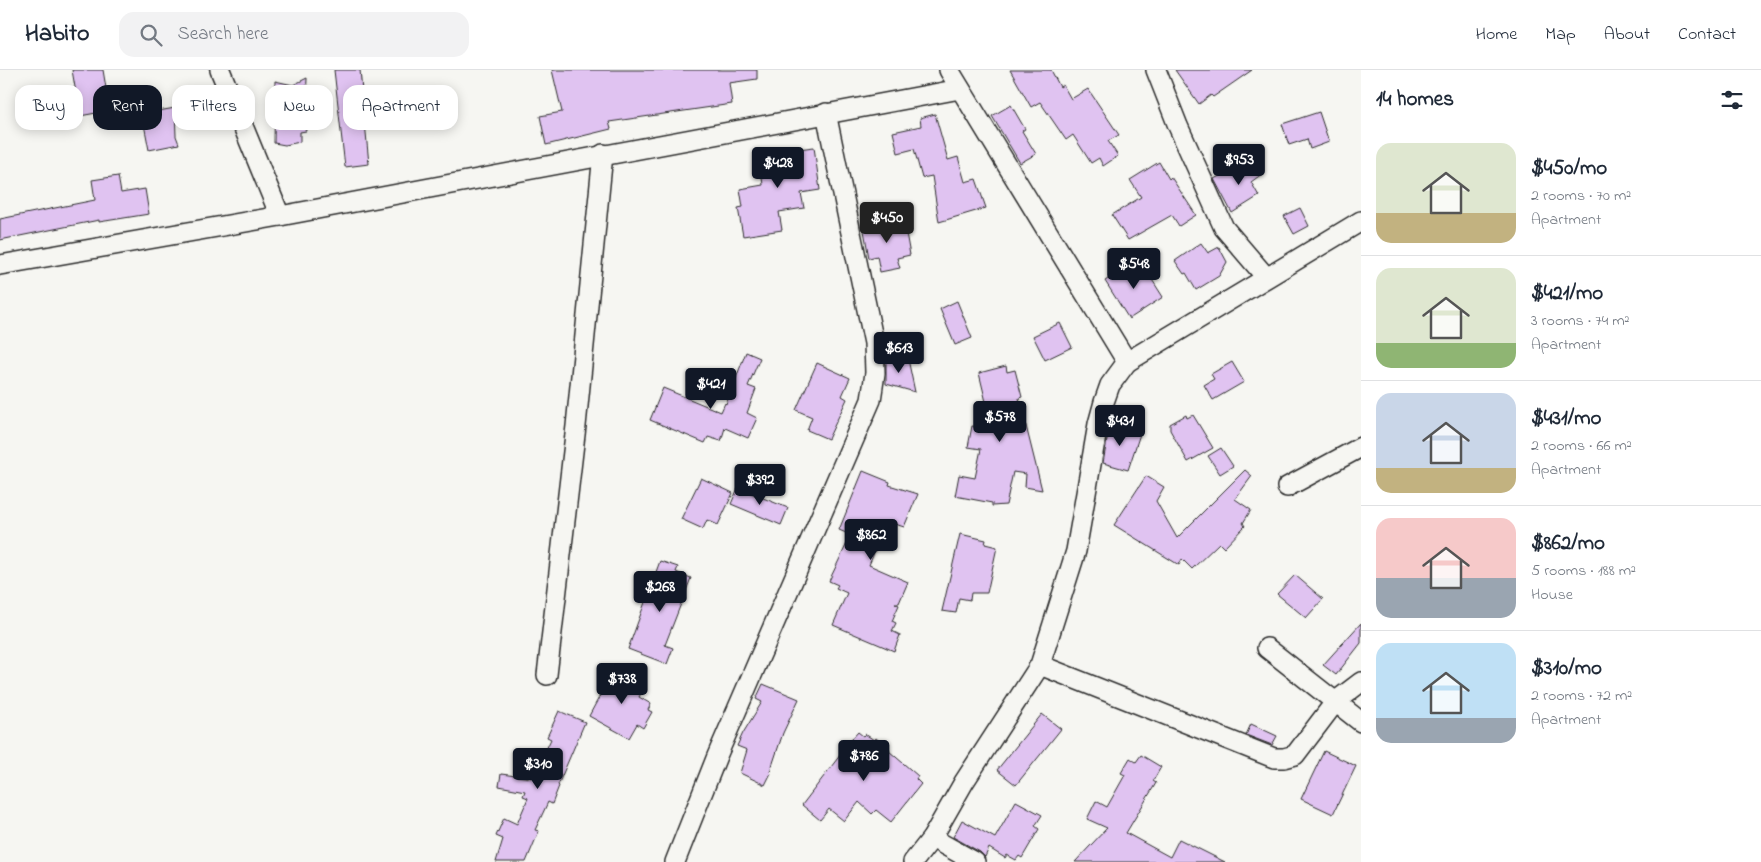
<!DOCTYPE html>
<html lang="en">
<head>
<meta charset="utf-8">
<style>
  body { margin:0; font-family:"Indie Flower",sans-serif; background:#f2f2f3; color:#1f2937; height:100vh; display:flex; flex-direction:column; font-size:19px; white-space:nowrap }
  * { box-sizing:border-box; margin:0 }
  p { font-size:16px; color:#747a83 }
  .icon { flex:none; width:28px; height:28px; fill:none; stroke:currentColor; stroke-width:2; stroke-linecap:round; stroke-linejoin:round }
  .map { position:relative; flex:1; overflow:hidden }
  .details { display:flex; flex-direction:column; background:#fff; width:400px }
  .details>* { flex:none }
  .guide { position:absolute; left:15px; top:15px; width:475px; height:45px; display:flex; gap:10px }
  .price { position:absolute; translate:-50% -42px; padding:0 11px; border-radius:5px; background:#111827; color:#fff; font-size:16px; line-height:32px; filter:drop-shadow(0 1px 2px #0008) }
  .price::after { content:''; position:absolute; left:50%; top:30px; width:15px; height:11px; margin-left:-8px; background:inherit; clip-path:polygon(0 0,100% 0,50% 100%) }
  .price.selected { background:#222; color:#fff }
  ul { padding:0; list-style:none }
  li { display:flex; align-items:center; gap:15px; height:125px; padding:0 15px }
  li+li { border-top:1px solid #e0e1e3 }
  li span { display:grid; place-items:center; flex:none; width:140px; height:100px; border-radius:15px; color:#555 }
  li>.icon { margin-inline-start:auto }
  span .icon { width:60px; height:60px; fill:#fffc; stroke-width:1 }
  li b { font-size:21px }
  h2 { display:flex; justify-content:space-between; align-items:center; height:60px; padding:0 15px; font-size:21px }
  .tag { padding:0 18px; border-radius:15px; background:#fff; box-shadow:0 2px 12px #0003; font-size:18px; line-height:45px }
  .tag.selected { background:#111827; color:#fff }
  header { display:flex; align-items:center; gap:30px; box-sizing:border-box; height:70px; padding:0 25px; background:#fff; border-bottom:1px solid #e0e1e3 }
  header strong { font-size:24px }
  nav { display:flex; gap:28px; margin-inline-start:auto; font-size:18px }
  .search { width:350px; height:45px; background:#f2f2f3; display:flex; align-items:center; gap:12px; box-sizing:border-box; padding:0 18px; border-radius:15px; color:#747a83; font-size:19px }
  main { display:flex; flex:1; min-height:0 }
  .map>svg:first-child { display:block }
  .building { fill:#e0c3f1; stroke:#2b2b2b }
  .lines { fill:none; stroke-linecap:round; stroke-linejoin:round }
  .street-casing { stroke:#2b2b2b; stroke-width:22 }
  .street { stroke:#f6f6f2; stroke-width:19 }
</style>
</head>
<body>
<header>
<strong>Habito</strong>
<div class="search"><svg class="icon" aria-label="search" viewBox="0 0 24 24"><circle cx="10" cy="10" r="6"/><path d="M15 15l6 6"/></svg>Search here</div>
<nav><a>Home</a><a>Map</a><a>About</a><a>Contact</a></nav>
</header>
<main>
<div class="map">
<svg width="1361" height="792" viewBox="0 0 1361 792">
  <rect width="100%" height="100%" fill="#f6f6f2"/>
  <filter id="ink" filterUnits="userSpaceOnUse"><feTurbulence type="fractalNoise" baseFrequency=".02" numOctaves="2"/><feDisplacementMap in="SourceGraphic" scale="10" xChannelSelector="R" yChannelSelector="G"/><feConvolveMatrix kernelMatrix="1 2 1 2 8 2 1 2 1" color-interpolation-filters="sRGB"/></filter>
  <g filter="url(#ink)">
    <g class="building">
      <polygon points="72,0 103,0 106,18 102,19 107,41 80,46"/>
      <polygon points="334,0 360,0 369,94 345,97"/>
      <polygon points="552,0 757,0 757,9 729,13 732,34 609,52 611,59 546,75 540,46 562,42"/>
      <polygon points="1010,0 1051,0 1060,17 1063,15 1071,29 1088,19 1119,65 1108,71 1118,86 1103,96 1099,88 1091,93 1073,65 1066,70 1040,32 1031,37"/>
      <polygon points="1175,0 1252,0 1213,27 1211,25 1199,34"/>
      <polygon points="307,8 306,34 309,35 308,49 304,50 306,61 300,62 300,72 285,75 274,73 275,11 293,15"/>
      <polygon points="1011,35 1025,59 1022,61 1036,84 1020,93 992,46"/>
      <polygon points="175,38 176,66 179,74 149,80 142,44"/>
      <polygon points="1319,42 1329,72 1310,79 1307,69 1289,75 1282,54"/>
      <polygon points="935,44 948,90 958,87 965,112 976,109 986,138 939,152 932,106 922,108 914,79 898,83 893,62 921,56 920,48"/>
      <polygon points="814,77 820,120 801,123 804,138 779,142 782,160 743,166 738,138 743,137 740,119 763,115 759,84"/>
      <polygon points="1251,91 1262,104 1251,112 1259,126 1232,143 1214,109 1236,97 1238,101"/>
      <polygon points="1159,92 1169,109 1171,107 1196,145 1179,156 1172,145 1128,170 1112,145 1141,127 1130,110"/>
      <polygon points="118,106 121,123 145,119 149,144 99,152 99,150 0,170 0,149 95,130 92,110"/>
      <polygon points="1300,138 1309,156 1294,164 1284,146"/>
      <polygon points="881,152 881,156 904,152 910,185 897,188 900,198 880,202 877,186 869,188 863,155"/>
      <polygon points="1201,173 1208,183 1219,177 1227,192 1219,206 1196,220 1186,203 1184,204 1175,191"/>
      <polygon points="1130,195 1134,203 1144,197 1163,227 1129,249 1105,211"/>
      <polygon points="957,231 972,268 955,275 940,239"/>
      <polygon points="1060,253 1072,277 1045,290 1033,266"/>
      <polygon points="746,282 760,288 748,316 756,319 747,343 757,348 748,368 725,358 721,371 708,367 705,373 650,350 663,318 721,342 725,333 726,334"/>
      <polygon points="886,288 908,289 915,322 886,314"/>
      <polygon points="1232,292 1244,312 1213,330 1204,315 1214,309 1211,304"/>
      <polygon points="817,293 850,308 842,326 847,329 828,369 807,360 812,347 796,340"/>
      <polygon points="1006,296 1007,302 1015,300 1022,327 1019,328 1042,420 1025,417 1026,404 1013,402 1006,435 992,436 992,433 955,426 959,405 975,408 981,379 968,377 972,356 989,358 986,332 979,303"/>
      <polygon points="1186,345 1187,348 1193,345 1213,378 1188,392 1170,360 1170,354"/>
      <polygon points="1110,353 1124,356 1124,358 1140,364 1128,400 1103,393"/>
      <polygon points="1221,378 1233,396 1220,404 1208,386"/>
      <polygon points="1245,400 1252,406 1235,429 1251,440 1243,453 1245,456 1224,478 1219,473 1192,499 1182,489 1179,495 1114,455 1146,406 1164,417 1156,431 1177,468"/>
      <polygon points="863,401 890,412 889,415 918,424 904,457 892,453 887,464 883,462 869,495 908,512 899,533 895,533 899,535 892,551 896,553 892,561 900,565 894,581 833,555 847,523 836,518 838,515 829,511 851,465 839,460"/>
      <polygon points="701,408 733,423 718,455 707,450 703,459 681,449"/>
      <polygon points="738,418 788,438 781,455 731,434"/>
      <polygon points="960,464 986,470 985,474 997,477 987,523 971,523 970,530 959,528 956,543 942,541"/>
      <polygon points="660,491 678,497 676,502 691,508 665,575 673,578 667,594 628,579"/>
      <polygon points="1295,505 1323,529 1306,548 1277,524"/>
      <polygon points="1361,553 1361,573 1336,605 1323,595"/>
      <polygon points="613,599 645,616 639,627 651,634 648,640 652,642 643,658 637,654 629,668 589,646 610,607"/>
      <polygon points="763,614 799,629 783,663 770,702 771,703 765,715 740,703 747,680 737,676 743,663 762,632 756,629"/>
      <polygon points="559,641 585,652 558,715 559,716 552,734 548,732 535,760 539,761 526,792 496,792 503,769 496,766 504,748 517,754 528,728 523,726 525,721 499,716 501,704 531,708 535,698 537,699 551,669 547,667"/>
      <polygon points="1042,644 1061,659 1016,715 997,700"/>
      <polygon points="1251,654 1277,666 1272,675 1246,665"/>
      <polygon points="858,662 863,666 865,664 874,670 876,668 890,680 889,681 918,706 916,709 921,714 891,752 876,740 872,744 859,732 844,751 829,739 820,750 802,735 844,680 843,679"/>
      <polygon points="1324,681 1356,696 1333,744 1301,729"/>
      <polygon points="1141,685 1161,697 1153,711 1156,713 1126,763 1170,787 1179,769 1225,792 1075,792 1107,758 1087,749 1096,731 1107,737 1125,705 1121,703 1130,688 1136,692"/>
      <polygon points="1016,731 1042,745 1035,756 1039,759 1022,788 1019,786 1016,790 1007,785 1005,788 989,778 985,787 980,782 953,767 962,750 995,768"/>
    </g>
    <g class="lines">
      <g class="street-casing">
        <g id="street">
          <polyline points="220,0 280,146"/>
          <polyline points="1156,0 1178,56 1224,158 1266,207"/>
          <polyline points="0,195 280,146 960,19"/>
          <polyline points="1127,292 1361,151"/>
          <polyline points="1287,417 1361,377"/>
          <polyline points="1267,578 1361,652"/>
          <polyline points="1040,595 1274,688 1284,688 1295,685 1336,631 1361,612"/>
          <polyline points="547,605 576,356 603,84"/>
          <polyline points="932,768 975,792"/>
          <polyline points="675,792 717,686 871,330 875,303 874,273 826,43"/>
          <polyline points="913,792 932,768 964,712 1040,595 1076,481 1098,354 1104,332 1110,315 1127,292 949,0"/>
        </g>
      </g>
      <use href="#street" class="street"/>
    </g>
  </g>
</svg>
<b class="price" style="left:1239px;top:116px">$953</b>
<b class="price" style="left:778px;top:119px">$428</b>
<b class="price selected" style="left:887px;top:174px">$450</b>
<b class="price" style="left:1134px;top:220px">$548</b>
<b class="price" style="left:899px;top:304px">$613</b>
<b class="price" style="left:711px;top:340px">$421</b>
<b class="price" style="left:1000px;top:373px">$578</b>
<b class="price" style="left:1120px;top:377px">$431</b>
<b class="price" style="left:760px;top:436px">$392</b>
<b class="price" style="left:871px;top:491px">$862</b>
<b class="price" style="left:660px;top:543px">$268</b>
<b class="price" style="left:622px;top:635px">$738</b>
<b class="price" style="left:864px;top:712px">$786</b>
<b class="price" style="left:538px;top:720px">$310</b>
<div class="guide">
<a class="tag">Buy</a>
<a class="tag selected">Rent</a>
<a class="tag">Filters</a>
<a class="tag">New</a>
<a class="tag">Apartment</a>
</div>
</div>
<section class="details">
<h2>14 homes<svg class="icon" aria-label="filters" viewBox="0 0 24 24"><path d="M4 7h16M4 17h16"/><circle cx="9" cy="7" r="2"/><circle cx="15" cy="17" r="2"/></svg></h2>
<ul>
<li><span style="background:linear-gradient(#dfe7d0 70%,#c2b280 0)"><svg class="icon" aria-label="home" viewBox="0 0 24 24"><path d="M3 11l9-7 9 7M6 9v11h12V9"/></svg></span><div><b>$450/mo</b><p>2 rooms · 70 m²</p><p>Apartment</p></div></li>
<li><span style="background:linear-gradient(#dfe7d0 75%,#8fb573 0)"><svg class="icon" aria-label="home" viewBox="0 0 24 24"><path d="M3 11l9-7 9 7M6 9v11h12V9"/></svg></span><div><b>$421/mo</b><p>3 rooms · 74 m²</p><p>Apartment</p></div></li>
<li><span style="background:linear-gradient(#c9d6e8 75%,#c2b280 0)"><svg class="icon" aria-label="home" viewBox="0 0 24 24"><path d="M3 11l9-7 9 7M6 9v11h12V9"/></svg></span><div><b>$431/mo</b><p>2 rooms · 66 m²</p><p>Apartment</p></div></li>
<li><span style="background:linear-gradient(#f6c9c9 60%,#9aa5b1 0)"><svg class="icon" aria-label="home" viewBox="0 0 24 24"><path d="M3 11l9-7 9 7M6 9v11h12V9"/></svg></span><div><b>$862/mo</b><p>5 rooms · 188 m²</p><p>House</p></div></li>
<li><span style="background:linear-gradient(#bfe0f5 75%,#9aa5b1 0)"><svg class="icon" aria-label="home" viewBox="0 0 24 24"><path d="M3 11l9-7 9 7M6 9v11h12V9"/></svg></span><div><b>$310/mo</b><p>2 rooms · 72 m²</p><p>Apartment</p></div></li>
</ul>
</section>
</main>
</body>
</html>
